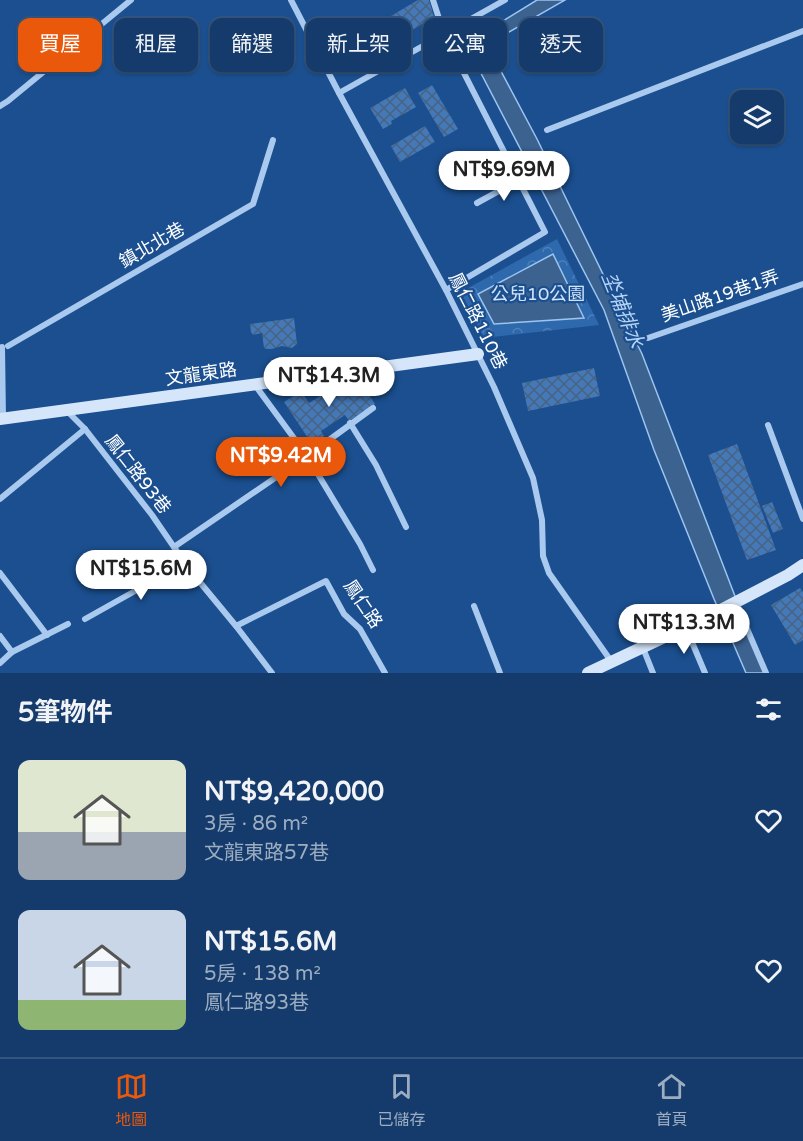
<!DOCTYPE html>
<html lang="zh-TW">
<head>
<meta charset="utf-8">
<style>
  body { margin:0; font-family:"Varela Round","Noto Sans TC",sans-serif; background:#1d4271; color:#f1f3f6; height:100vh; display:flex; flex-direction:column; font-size:22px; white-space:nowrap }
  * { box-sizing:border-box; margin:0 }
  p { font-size:20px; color:#9dadc1 }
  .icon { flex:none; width:33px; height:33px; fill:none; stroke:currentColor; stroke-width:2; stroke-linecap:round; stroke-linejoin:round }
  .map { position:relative; height:673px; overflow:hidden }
  .details { display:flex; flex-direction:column; background:#143b6b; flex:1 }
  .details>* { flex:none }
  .banner { position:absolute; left:18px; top:18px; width:768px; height:54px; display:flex; gap:12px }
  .tools { position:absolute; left:730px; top:90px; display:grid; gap:12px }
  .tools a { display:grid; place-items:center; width:54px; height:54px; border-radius:12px; background:#143b6b; box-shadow:0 2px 4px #0004,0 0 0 2px #33557e; font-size:30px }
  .price { position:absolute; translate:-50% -51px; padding:0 14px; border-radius:21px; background:#fff; color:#222; font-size:20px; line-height:39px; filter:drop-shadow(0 2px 3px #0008) }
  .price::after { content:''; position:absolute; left:50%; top:36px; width:18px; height:14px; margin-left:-9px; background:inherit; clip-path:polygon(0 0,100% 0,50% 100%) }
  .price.active { background:#ea580c; color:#fff }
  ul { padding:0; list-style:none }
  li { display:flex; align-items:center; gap:18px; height:150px; padding:0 18px }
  li span { display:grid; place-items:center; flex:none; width:168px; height:120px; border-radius:12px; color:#555 }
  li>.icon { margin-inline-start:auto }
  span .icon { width:72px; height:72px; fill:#fffc; stroke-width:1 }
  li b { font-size:26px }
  h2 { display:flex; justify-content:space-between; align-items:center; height:72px; padding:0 18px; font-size:26px }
  .tag { padding:0 21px; border-radius:12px; background:#143b6b; box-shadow:0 2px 4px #0004,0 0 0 2px #33557e; font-size:21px; line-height:54px }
  .tag.active { background:#ea580c; color:#fff }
  .menu { display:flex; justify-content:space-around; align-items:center; height:84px; border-top:2px solid #33557e; background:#143b6b; font-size:16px; color:#9dadc1 }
  .menu a { display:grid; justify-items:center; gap:3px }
  .menu .active { color:#ea580c }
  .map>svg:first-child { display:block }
  .forest { fill:url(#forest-crowns) }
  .water { fill:#3c6290; stroke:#9cc4f0; stroke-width:1.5 }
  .building { fill:url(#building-cross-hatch) }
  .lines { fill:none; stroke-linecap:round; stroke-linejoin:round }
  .street { stroke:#a9c9ee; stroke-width:6 }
  .secondary { stroke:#d6e6fa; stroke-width:12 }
  .labels { text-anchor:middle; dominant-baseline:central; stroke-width:4.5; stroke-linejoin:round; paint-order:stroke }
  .street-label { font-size:18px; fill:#fff; stroke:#1b4f8f }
  .park-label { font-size:18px; fill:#cfe3fa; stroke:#1b4f8f }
  .water-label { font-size:20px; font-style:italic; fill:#b5d3f5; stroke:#1b4f8f }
</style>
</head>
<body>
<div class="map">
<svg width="803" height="673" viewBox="0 0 803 673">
  <defs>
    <pattern id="forest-crowns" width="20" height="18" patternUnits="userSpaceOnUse" patternTransform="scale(1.5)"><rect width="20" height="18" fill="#2e69ad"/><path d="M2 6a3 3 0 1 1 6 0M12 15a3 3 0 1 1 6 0" fill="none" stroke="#4d80b9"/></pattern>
    <pattern id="building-cross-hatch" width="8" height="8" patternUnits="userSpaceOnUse" patternTransform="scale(1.5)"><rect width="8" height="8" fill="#4478b7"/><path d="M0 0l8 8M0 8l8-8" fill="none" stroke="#486282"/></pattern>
  </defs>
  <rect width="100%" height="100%" fill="#1b4f8f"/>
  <polygon class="forest" points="557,239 599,325 484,338 461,292"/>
  <g class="water">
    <polygon points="537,0 565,0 495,40 494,58 537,139 642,354 743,617 766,673 746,673 714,599 654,450 604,310 471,54 470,44 475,38"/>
    <polygon points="553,254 584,318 494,324 478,294"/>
  </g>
  <g class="building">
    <polygon points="418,0 429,0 434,17 348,69 335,49"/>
    <polygon points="432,85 458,129 444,137 418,93"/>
    <polygon points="405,88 416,107 391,121 392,124 383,129 370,108"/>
    <polygon points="425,126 435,142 400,162 391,146"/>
    <polygon points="294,318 297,344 292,348 282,346 272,349 267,349 264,348 262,333 253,335 251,332 250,324"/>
    <polygon points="594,368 600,396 528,411 522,383"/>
    <polygon points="359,379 375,404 349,421 345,415 321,431 324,436 312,444 284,402 301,391 309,403 342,382 346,388"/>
    <polygon points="737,444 776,550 747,560 708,455"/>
    <polygon points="772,502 783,529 773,533 762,506"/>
    <polygon points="800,588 803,592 803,640 795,645 771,605"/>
  </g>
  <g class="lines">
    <g class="street">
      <polyline points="291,0 339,93 446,290 494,387 533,478 542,520 543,556 549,573 611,661"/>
      <polyline points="433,0 444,34 545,232 446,290"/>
      <polyline points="339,93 505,0"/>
      <polyline points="0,106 8,101 131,0"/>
      <polyline points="547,130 803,31"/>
      <polyline points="477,203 519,180"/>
      <polyline points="648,338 803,284"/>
      <polyline points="8,346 253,204 273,140"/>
      <polyline points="2,347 3,418"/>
      <polyline points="255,385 307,456 360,544 373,570"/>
      <polyline points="67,411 85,429 152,515 189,569 236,626 272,673"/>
      <polyline points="350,423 376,465 406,527"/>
      <polyline points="768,425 803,519"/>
      <polyline points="0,499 85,429"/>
      <polyline points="174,547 307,456 373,408"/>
      <polyline points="0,573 47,635"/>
      <polyline points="736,603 766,673"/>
      <polyline points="474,606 500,673"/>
      <polyline points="85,619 185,563"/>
      <polyline points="236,626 326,581 344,614 360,629 385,673"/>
      <polyline points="686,628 705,673"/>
      <polyline points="0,636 12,652"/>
      <polyline points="643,648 653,673"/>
      <polyline points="0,663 12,652 68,624"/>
    </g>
    <g class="secondary">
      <polyline points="0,419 478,354"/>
      <polyline points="588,673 711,615 788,575 803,565"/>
    </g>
  </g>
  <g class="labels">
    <g class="street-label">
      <text transform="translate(152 245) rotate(-30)">鎮北北巷</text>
      <text transform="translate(720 296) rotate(-19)">美山路19巷1弄</text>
      <text transform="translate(478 321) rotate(63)">鳳仁路110巷</text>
      <text transform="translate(201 374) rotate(-8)">文龍東路</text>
      <text transform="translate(138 474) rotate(52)">鳳仁路93巷</text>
      <text transform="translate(363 604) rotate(56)">鳳仁路</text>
    </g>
    <g class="park-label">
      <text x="538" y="294">公兒10公園</text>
    </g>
    <g class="water-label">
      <text transform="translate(622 310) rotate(68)">坔埔排水</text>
    </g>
  </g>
</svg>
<div class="tools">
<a><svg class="icon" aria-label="layers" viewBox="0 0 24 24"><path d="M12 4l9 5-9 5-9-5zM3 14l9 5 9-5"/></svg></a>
</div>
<b class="price" style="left:504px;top:202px">NT$9.69M</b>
<b class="price" style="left:329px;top:408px">NT$14.3M</b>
<b class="price active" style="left:281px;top:488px">NT$9.42M</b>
<b class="price" style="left:141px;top:601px">NT$15.6M</b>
<b class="price" style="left:684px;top:655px">NT$13.3M</b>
<div class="banner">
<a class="tag active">買屋</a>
<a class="tag">租屋</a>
<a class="tag">篩選</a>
<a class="tag">新上架</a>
<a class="tag">公寓</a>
<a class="tag">透天</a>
</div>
</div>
<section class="details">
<h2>5筆物件<svg class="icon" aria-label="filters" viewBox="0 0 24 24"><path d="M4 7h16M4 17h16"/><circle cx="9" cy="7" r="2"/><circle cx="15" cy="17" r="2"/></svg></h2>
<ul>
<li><span style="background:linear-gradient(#dfe7d0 60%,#9aa5b1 0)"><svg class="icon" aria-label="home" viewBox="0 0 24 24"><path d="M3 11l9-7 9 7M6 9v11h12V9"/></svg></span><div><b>NT$9,420,000</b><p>3房 · 86 m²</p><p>文龍東路57巷</p></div><svg class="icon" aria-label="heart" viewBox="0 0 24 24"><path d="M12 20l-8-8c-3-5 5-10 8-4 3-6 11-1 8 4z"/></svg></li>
<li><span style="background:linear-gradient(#c9d6e8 75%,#8fb573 0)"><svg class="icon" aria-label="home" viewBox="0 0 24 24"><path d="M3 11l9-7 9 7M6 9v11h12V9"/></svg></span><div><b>NT$15.6M</b><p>5房 · 138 m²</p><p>鳳仁路93巷</p></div><svg class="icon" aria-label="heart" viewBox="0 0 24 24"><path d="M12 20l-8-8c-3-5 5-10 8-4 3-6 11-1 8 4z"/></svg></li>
</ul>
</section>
<nav class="menu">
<a class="active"><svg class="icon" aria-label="map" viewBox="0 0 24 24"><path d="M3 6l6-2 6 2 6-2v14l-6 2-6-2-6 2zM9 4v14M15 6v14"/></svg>地圖</a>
<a><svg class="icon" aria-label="saved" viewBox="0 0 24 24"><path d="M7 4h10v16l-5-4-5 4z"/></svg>已儲存</a>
<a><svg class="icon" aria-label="home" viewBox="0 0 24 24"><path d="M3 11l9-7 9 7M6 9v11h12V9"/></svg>首頁</a>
</nav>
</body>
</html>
